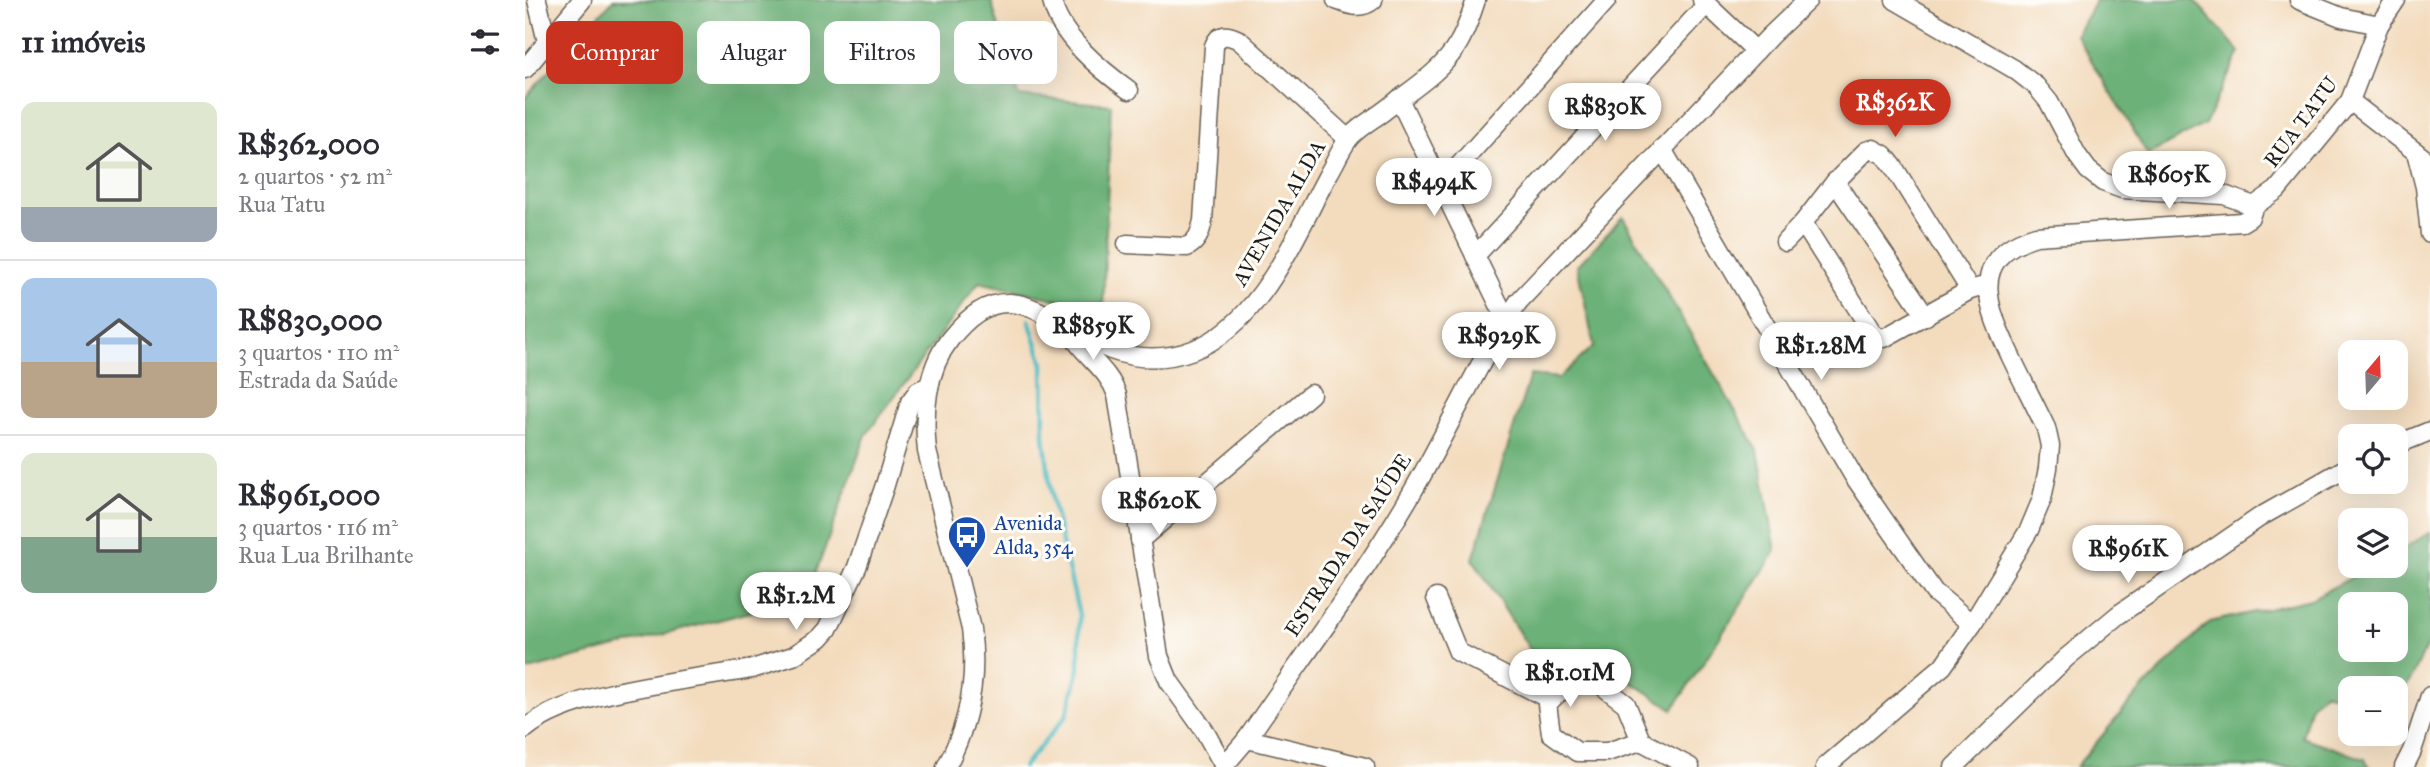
<!DOCTYPE html>
<html lang="pt">
<head>
<meta charset="utf-8">
<style>
  body { margin:0; font-family:"IM FELL Great Primer",serif; background:#f7f7f7; color:#2b2b33; height:100vh; display:flex; flex-direction:column; font-size:26px; white-space:nowrap }
  * { box-sizing:border-box; margin:0 }
  p { font-size:23px; color:#7c7c81 }
  .icon { flex:none; width:38px; height:38px; fill:none; stroke:currentColor; stroke-width:2; stroke-linecap:round; stroke-linejoin:round }
  .map { position:relative; flex:1; overflow:hidden }
  .details { display:flex; flex-direction:column; background:#fff; width:525px }
  .details>* { flex:none }
  .hud { position:absolute; left:21px; top:21px; width:665px; height:63px; display:flex; gap:14px }
  .needle { width:46px; rotate:19deg }
  .controls { position:absolute; left:1813px; top:340px; display:grid; gap:14px }
  .controls a { display:grid; place-items:center; width:70px; height:70px; border-radius:14px; background:#fff; box-shadow:0 7px 28px #0002; font-size:35px }
  .price { position:absolute; translate:-50% -60px; padding:0 16px; border-radius:24px; background:#fff; color:#222; font-size:23px; line-height:46px; filter:drop-shadow(0 2px 4px #0008) }
  .price::after { content:''; position:absolute; left:50%; top:42px; width:21px; height:16px; margin-left:-10px; background:inherit; clip-path:polygon(0 0,100% 0,50% 100%) }
  .price.active { background:#c8321e; color:#fff }
  ul { padding:0; list-style:none }
  li { display:flex; align-items:center; gap:21px; height:175px; padding:0 21px }
  li+li { border-top:2px solid #e1e1e2 }
  li span { display:grid; place-items:center; flex:none; width:196px; height:140px; border-radius:14px; color:#555 }
  li>.icon { margin-inline-start:auto }
  span .icon { width:84px; height:84px; fill:#fffc; stroke-width:1 }
  li b { font-size:30px }
  h2 { display:flex; justify-content:space-between; align-items:center; height:84px; padding:0 21px; font-size:30px }
  .tag { padding:0 24px; border-radius:14px; background:#fff; box-shadow:0 7px 28px #0002; font-size:24px; line-height:63px }
  .tag.active { background:#c8321e; color:#fff }
  main { display:flex; flex:1; min-height:0 }
  .map>svg:first-child { display:block }
  .forest { fill:#6cb177; stroke:#44664a; stroke-width:2; fill-rule:evenodd }
  .lines { fill:none; stroke-linecap:round; stroke-linejoin:round }
  .stream { stroke:#4cbac3; stroke-width:4.5 }
  .minor-casing { stroke:#675f54; stroke-width:21 }
  .minor { stroke:#fff; stroke-width:18 }
  .labels { text-anchor:middle; dominant-baseline:central; stroke-width:6; stroke-linejoin:round; paint-order:stroke }
  .street-label { font-size:21px; fill:#1c1c1c; stroke:#fdfcf7 }
  .transit-label { font-size:21px; fill:#164399; stroke:#fdfcf7; text-anchor:start }
</style>
</head>
<body>
<main>
<section class="details">
<h2>11 imóveis<svg class="icon" aria-label="filters" viewBox="0 0 24 24"><path d="M4 7h16M4 17h16"/><circle cx="9" cy="7" r="2"/><circle cx="15" cy="17" r="2"/></svg></h2>
<ul>
<li><span style="background:linear-gradient(#dfe7d0 75%,#9aa5b1 0)"><svg class="icon" aria-label="home" viewBox="0 0 24 24"><path d="M3 11l9-7 9 7M6 9v11h12V9"/></svg></span><div><b>R$362,000</b><p>2 quartos · 52 m²</p><p>Rua Tatu</p></div></li>
<li><span style="background:linear-gradient(#a9c7e8 60%,#b9a48a 0)"><svg class="icon" aria-label="home" viewBox="0 0 24 24"><path d="M3 11l9-7 9 7M6 9v11h12V9"/></svg></span><div><b>R$830,000</b><p>3 quartos · 110 m²</p><p>Estrada da Saúde</p></div></li>
<li><span style="background:linear-gradient(#dfe7d0 60%,#7fa58c 0)"><svg class="icon" aria-label="home" viewBox="0 0 24 24"><path d="M3 11l9-7 9 7M6 9v11h12V9"/></svg></span><div><b>R$961,000</b><p>3 quartos · 116 m²</p><p>Rua Lua Brilhante</p></div></li>
</ul>
</section>
<div class="map">
<svg width="1905" height="767" viewBox="0 0 1905 767">
  <rect width="100%" height="100%" fill="#fdfcf7"/>
  <filter id="ink" filterUnits="userSpaceOnUse"><feTurbulence type="fractalNoise" baseFrequency=".0143" numOctaves="2"/><feDisplacementMap in="SourceGraphic" scale="14" xChannelSelector="R" yChannelSelector="G"/><feConvolveMatrix kernelMatrix="1 2 1 2 8 2 1 2 1" color-interpolation-filters="sRGB"/></filter>
  <filter id="wash" filterUnits="userSpaceOnUse"><feTurbulence type="fractalNoise" baseFrequency=".00686" numOctaves="4" result="noise"/><feDisplacementMap in="SourceGraphic" scale="28" xChannelSelector="R" yChannelSelector="G"/><feGaussianBlur stdDeviation="1.57" result="paint"/><feColorMatrix in="noise" values="0 0 0 0 0 0 0 0 0 0 0 0 0 0 0 0 0 1.4 0 .05"/><feComposite in="paint" operator="in"/></filter>
  <g filter="url(#wash)">
    <rect width="100%" height="100%" fill="#f3dbbd"/>
    <g class="forest">
      <polygon points="88,0 466,0 494,96 586,105 578,310 454,282 341,435 282,597 0,671 0,98"/>
      <polygon points="1571,0 1669,0 1715,52 1680,124 1623,155 1551,35"/>
      <polygon points="1098,217 1233,450 1251,551 1148,709 1080,665 1005,650 948,559 1005,375 1034,378 1069,346 1052,266"/>
      <path d="M 1905,532 L 1905,638 L 1888,676 L 1871,701 L 1871,688 L 1825,688 L 1825,700 L 1799,692 L 1786,705 L 1777,737 L 1840,759 L 1845,767 L 1551,767 L 1611,695 L 1685,622 L 1786,599 L 1850,565 L 1871,565 L 1871,554 ZM 1825,604 L 1871,604 L 1871,649 L 1825,649 Z"/>
    </g>
    <g class="lines">
      <polyline class="stream" points="498,767 541,716 554,669 554,615 527,500 519,436 518,364 504,320"/>
    </g>
  </g>
  <g filter="url(#ink)">
    <g class="lines">
      <g class="minor-casing">
        <g id="minor">
          <polyline points="12,0 22,42"/>
          <path d="M 527,0 C 532,34 577,71 604,90"/>
          <path d="M 811,0 C 824,5 836,10 848,0"/>
          <polyline points="1177,0 1231,51"/>
          <polyline points="1370,0 1489,69 1511,86 1524,102 1552,155 1563,170 1578,182 1597,189 1699,195 1729,206 1752,190 1825,101 1854,25 1871,0"/>
          <polyline points="1774,0 1816,17 1854,25"/>
          <polyline points="0,69 57,0"/>
          <polyline points="874,99 981,319"/>
          <polyline points="1825,101 1905,163"/>
          <polyline points="1137,149 1328,475 1409,592 1447,624"/>
          <polyline points="1891,152 1900,187 1905,234"/>
          <polyline points="1310,182 1401,316"/>
          <polyline points="915,187 1082,0"/>
          <polyline points="1278,223 1349,335 1359,338 1445,290 1456,287"/>
          <polyline points="1260,242 1278,223 1310,182 1341,151 1348,149 1359,155 1368,166 1445,290"/>
          <path d="M 602,244 L 662,247 C 673,241 675,233 678,221 L 689,46 C 694,33 702,34 714,40 L 823,139"/>
          <polyline points="950,256 1182,4"/>
          <path d="M 544,328 C 555,354 583,367 592,395 L 634,656 L 644,681 L 679,730 L 699,766"/>
          <polyline points="1871,445 1905,431"/>
          <polyline points="615,540 786,394"/>
          <polyline points="911,598 933,652 1026,700"/>
          <path d="M 0,729 C 46,690 166,680 227,669 L 268,656 L 295,638 L 303,629 L 332,567 L 360,485 L 385,402 L 393,391 L 404,386"/>
          <polyline points="722,739 840,767"/>
          <path d="M 1116,741 L 1082,752 L 1052,752 L 1026,733 L 1022,704 C 1035,690 1049,680 1067,678 L 1101,704 L 1116,741 L 1165,767"/>
          <path d="M 421,767 C 444,724 453,678 446,629 L 402,451 C 398,414 401,370 425,339 C 484,263 525,327 586,350 C 613,360 641,360 668,350 C 737,324 771,233 804,173 C 810,163 815,151 822,141 C 830,129 847,120 859,111 C 884,91 917,72 933,44 C 941,31 946,15 951,0"/>
          <path d="M 698,767 L 722,739 C 777,658 836,580 885,496 C 923,432 952,362 994,301 L 1245,36 L 1283,0"/>
          <path d="M 1300,767 L 1418,666 L 1447,624 L 1504,530 L 1517,499 L 1523,468 L 1525,446 L 1521,428 C 1510,405 1498,382 1487,359 C 1463,309 1440,257 1511,236 L 1717,222 L 1725,217 L 1729,206"/>
          <polyline points="1429,767 1541,658 1593,615 1735,517 1825,466"/>
          <polyline points="1879,767 1887,751 1905,696"/>
        </g>
      </g>
      <use href="#minor" class="minor"/>
    </g>
  </g>
  <defs>
    <g id="bus-pin" transform="scale(2.0125)"><path d="M0 17L-7.5 6A9.5 9.5 0 1 1 7.5 6Z" fill="#1a4fb4" stroke="#fdfcf7"/><path d="M-5-6H5V4H4V6H2V4H-2V6H-4V4H-5ZM-3.5-4V0h7V-4ZM-3.5 1.2v1.5H-2V1.2ZM2 1.2v1.5H3.5V1.2Z" fill="#fff"/></g>
  </defs>
  <g fill-rule="evenodd">
    <use href="#bus-pin" x="442" y="535"/>
  </g>
  <g class="labels">
    <g class="street-label">
      <text transform="translate(1776 122) rotate(-53)">RUA TATU</text>
      <text transform="translate(754 213) rotate(-60)">AVENIDA ALDA</text>
      <text transform="translate(823 545) rotate(-57)">ESTRADA DA SAÚDE</text>
    </g>
    <g class="transit-label">
      <text x="469" y="523">Avenida<tspan x="469" dy="24">Alda, 354</tspan></text>
    </g>
  </g>
</svg>
<div class="controls">
<a><svg class="needle" viewBox="-14 -14 28 28"><path d="M0-13l5 13h-10z" fill="#e53935"/><path d="M0 13l5-13h-10z" fill="#7c7c81"/></svg></a>
<a><svg class="icon" aria-label="locate" viewBox="0 0 24 24"><circle cx="12" cy="12" r="6"/><path d="M12 2v4M12 18v4M2 12h4M18 12h4"/></svg></a>
<a><svg class="icon" aria-label="layers" viewBox="0 0 24 24"><path d="M12 4l9 5-9 5-9-5zM3 14l9 5 9-5"/></svg></a>
<a>+</a>
<a>−</a>
</div>
<b class="price active" style="left:1370px;top:139px">R$362K</b>
<b class="price" style="left:1080px;top:143px">R$830K</b>
<b class="price" style="left:1644px;top:211px">R$605K</b>
<b class="price" style="left:909px;top:218px">R$494K</b>
<b class="price" style="left:568px;top:362px">R$859K</b>
<b class="price" style="left:974px;top:372px">R$929K</b>
<b class="price" style="left:1296px;top:382px">R$1.28M</b>
<b class="price" style="left:634px;top:537px">R$620K</b>
<b class="price" style="left:1603px;top:585px">R$961K</b>
<b class="price" style="left:271px;top:632px">R$1.2M</b>
<b class="price" style="left:1045px;top:709px">R$1.01M</b>
<div class="hud">
<a class="tag active">Comprar</a>
<a class="tag">Alugar</a>
<a class="tag">Filtros</a>
<a class="tag">Novo</a>
</div>
</div>
</main>
</body>
</html>
